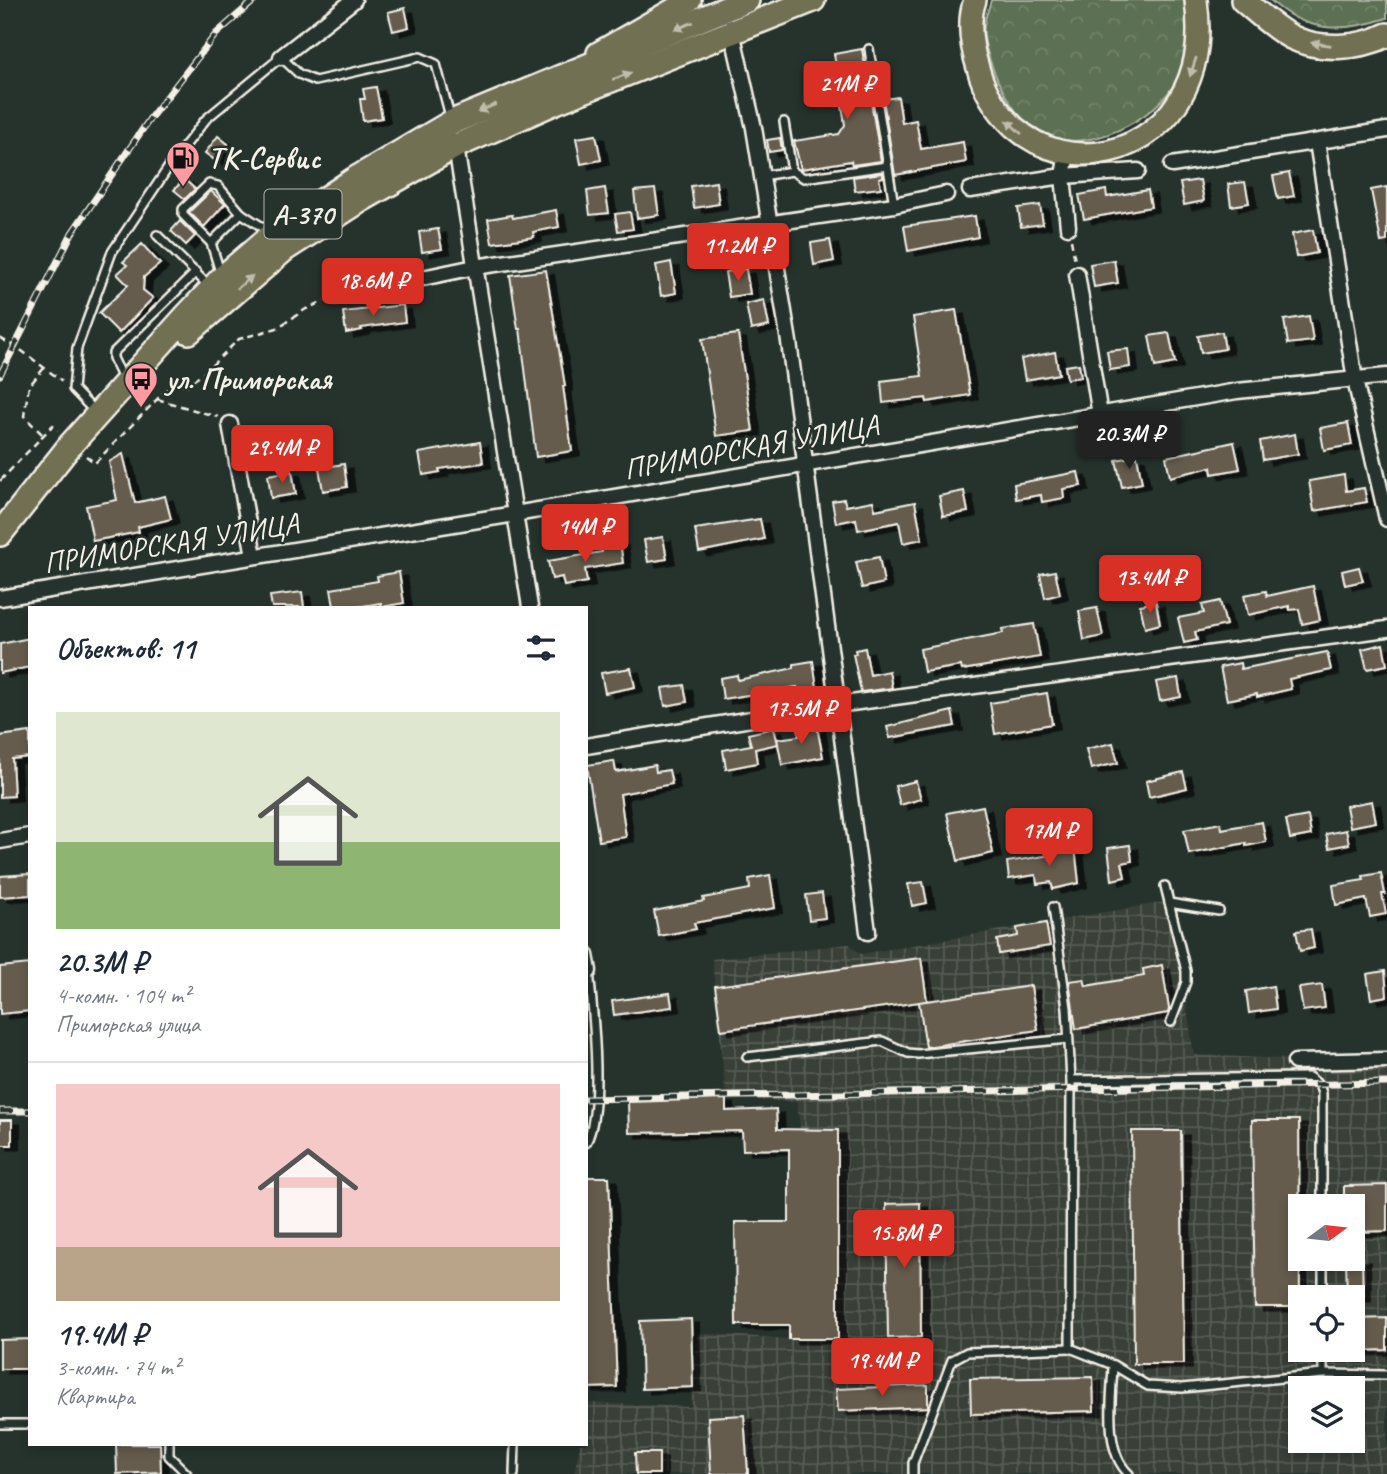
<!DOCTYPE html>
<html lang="ru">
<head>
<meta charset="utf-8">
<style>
  body { margin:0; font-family:Caveat,sans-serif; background:#f6f6f7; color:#1f2937; height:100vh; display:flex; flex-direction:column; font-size:26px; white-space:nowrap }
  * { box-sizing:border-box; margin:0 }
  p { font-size:23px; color:#747a83 }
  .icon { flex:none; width:38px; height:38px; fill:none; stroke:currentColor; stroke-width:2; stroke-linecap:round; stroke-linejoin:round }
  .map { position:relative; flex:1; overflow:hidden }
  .panel { position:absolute; left:28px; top:606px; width:560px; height:840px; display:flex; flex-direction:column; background:#fff; border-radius:0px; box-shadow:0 4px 10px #0003 }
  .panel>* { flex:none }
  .needle { width:46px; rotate:75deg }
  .buttons { position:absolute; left:1288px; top:1194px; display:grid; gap:14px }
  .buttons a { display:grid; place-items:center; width:77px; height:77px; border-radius:0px; background:#fff; box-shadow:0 4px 10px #0003; font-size:35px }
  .price { position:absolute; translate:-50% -60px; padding:0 16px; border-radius:7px; background:#d93025; color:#fff; font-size:23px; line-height:46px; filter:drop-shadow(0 2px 4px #0008) }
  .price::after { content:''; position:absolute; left:50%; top:42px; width:21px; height:16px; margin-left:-10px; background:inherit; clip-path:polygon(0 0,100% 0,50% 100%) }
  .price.on { background:#222; color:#fff }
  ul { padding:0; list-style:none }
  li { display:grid; align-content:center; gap:14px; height:371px; padding:0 28px }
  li+li { border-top:2px solid #e0e1e3 }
  li span { display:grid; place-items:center; height:217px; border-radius:0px; color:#555 }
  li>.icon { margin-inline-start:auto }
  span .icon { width:126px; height:126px; fill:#fffc; stroke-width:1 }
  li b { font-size:30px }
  h2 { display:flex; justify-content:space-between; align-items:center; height:84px; padding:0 28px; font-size:30px }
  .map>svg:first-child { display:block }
  .industrial { fill:url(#industrial-grid); fill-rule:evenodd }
  .forest { fill:url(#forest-crowns); stroke:#a8b09d; stroke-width:2 }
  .building { fill:#655c4e; stroke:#f4f1e8; stroke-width:2; filter:url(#shadow) }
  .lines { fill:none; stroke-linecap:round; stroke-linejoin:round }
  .service-casing { stroke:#f4f1e8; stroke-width:12 }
  .minor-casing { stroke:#f4f1e8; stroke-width:19 }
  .primary-casing { stroke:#f4f1e8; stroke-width:26 }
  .trunk-casing { stroke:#f4f1e8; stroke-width:28 }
  .path { stroke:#f4f1e8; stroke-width:2.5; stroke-dasharray:7 5; stroke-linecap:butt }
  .service { stroke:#26332d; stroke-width:7 }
  .minor { stroke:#26332d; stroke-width:14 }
  .primary { stroke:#716f52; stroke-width:21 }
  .trunk { stroke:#716f52; stroke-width:23 }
  .rail-casing { stroke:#f4f1e8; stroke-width:7 }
  .rail { stroke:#26332d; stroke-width:4.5; stroke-dasharray:13; stroke-linecap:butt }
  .oneway { fill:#c0bdac }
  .labels { text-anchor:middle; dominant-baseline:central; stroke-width:5; stroke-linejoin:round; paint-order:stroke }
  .shield { fill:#26332d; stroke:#b6b8b0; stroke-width:2 }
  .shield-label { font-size:28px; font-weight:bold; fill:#f4f1e8 }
  .poi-label { font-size:30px; font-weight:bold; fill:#f4f1e8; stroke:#26332d; text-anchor:start }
  .street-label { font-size:30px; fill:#f4f1e8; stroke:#26332d }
</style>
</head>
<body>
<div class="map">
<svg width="1387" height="1474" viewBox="0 0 1387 1474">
  <defs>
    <pattern id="industrial-grid" width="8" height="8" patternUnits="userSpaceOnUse" patternTransform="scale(1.75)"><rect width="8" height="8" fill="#393f37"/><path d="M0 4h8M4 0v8" fill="none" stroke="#565b54"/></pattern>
    <pattern id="forest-crowns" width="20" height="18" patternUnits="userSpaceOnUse" patternTransform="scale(1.75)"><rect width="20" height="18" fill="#5c6f52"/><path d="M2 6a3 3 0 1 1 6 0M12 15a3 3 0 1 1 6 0" fill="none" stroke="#74846b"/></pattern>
    <filter id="shadow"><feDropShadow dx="8" dy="4.5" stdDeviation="0" flood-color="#0009"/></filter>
  </defs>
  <rect width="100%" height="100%" fill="#26332d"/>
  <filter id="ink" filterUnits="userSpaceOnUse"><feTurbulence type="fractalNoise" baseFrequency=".0143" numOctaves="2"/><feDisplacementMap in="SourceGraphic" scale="14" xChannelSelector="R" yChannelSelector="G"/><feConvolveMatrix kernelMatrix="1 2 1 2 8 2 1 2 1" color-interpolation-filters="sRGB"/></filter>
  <g filter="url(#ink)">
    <path class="industrial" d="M 1171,901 L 1194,1055 L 1286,1059 L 1287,1069 L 1387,1067 L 1387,1474 L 574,1474 L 580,1444 L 586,1444 L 587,1403 L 691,1407 L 697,1333 L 789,1339 L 838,1339 L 838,1130 L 800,1129 L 797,1102 L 726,1099 L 712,959 L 849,944 L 861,954 ZM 1300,1206 L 1353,1206 L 1353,1258 L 1300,1258 ZM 1300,1297 L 1353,1297 L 1353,1349 L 1300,1349 ZM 1300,1388 L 1353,1388 L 1353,1440 L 1300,1440 Z"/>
    <g class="forest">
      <path d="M 991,0 L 1184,0 C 1189,25 1189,56 1177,79 C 1157,120 1087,155 1043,135 C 1025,126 1010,105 1001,87 C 994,74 981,40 984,26 C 985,17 989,8 991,0 Z"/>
      <path d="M 1270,0 L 1387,0 L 1387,18 C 1342,33 1306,33 1270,0 Z"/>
    </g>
    <g class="building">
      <polygon points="405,8 409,27 393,31 388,12"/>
      <polygon points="862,49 881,161 852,165 851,161 801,169 794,141 839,134 845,125 834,54"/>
      <polygon points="376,87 382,118 363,121 360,99 365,99 363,89"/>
      <polygon points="898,97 902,123 916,120 921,149 963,142 966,162 895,175 883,99"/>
      <polygon points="596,135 601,160 581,164 576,138"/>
      <polygon points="218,136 228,144 216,161 205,153"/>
      <polygon points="780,138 782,150 769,152 767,140"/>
      <polygon points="883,173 883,177 879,178 881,188 855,191 853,177"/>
      <polygon points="1289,173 1294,196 1278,199 1273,176"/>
      <polygon points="184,179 195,189 185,199 174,190"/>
      <polygon points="1200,180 1204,201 1184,205 1180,183"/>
      <polygon points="716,182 719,204 694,208 691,186"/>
      <polygon points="1245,182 1249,203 1231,206 1228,184"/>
      <polygon points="1387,187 1387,241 1381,242 1371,190"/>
      <polygon points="605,188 609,213 590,215 587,191"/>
      <polygon points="655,189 659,215 637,218 634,191"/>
      <polygon points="1106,190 1107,197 1148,190 1151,207 1084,219 1079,195"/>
      <polygon points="211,191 225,204 204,227 189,212"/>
      <polygon points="1040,205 1043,224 1021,227 1018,208"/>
      <polygon points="556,210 559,227 533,232 534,237 492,243 488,219 512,215 513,218"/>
      <polygon points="630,212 633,229 618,231 615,214"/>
      <polygon points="975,216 978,237 908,251 904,226"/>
      <polygon points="180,221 195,236 186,245 171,231"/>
      <polygon points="438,229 442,249 422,252 419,232"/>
      <polygon points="1313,230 1317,253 1296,257 1292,234"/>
      <polygon points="830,240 834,261 814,265 811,243"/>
      <polygon points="142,244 160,264 144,277 143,290 153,298 119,333 99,313 128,285 117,274 127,265 123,262"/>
      <polygon points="1114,260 1118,283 1094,287 1090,264"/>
      <polygon points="671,262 676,293 661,296 656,265"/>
      <polygon points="746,269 750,294 729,297 725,272"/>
      <polygon points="546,270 565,386 563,386 572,451 536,457 520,329 518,329 510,275"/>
      <polygon points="764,300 769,326 751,330 746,304"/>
      <polygon points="403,305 405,322 361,328 362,330 346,333 343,312"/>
      <polygon points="956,310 970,395 927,402 926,398 883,403 881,381 922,376 913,317"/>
      <polygon points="1309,316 1313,341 1288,344 1284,320"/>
      <polygon points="1222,332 1225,349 1201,353 1198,336"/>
      <polygon points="1169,333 1175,363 1155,367 1149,336"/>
      <polygon points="738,334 753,431 716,436 702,339"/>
      <polygon points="1128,349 1130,367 1110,370 1107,351"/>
      <polygon points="1055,352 1059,374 1025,380 1021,359"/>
      <polygon points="1079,364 1081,377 1067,379 1065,366"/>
      <polygon points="1348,423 1352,445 1324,450 1320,428"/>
      <polygon points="1295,434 1298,454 1263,460 1260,441"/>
      <polygon points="480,442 483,463 439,469 440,472 423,475 419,453"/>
      <polygon points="1234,442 1240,469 1212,474 1211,467 1170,477 1166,457"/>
      <polygon points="123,454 135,503 165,496 171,519 138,527 139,532 93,541 86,506 117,500 109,462"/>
      <polygon points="1137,456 1142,483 1122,487 1116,460"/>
      <polygon points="344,464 347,487 323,491 319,468"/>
      <polygon points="292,471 296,494 271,498 268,475"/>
      <polygon points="1078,472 1081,486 1063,489 1064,498 1042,502 1041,495 1016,499 1014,484"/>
      <polygon points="1344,475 1346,491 1364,488 1367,502 1314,511 1309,481"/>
      <polygon points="964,491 968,512 943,516 939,496"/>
      <polygon points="844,499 846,506 873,501 875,510 915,502 922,539 903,543 899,522 858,530 856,519 836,523 832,501"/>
      <polygon points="760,519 764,539 699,552 695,529"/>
      <polygon points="663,537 667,559 648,562 644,540"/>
      <polygon points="620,542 623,563 585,569 587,582 564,586 562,577 552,579 548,561 602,552 601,545"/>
      <polygon points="879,557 884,583 862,588 856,562"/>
      <polygon points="1359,567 1363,581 1345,585 1342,571"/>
      <polygon points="1055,571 1060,594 1045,598 1040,574"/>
      <polygon points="399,572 404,603 382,607 381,603 357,607 334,607 331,589 378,581 377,576"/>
      <polygon points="1313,586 1320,620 1302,624 1299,609 1290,610 1289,606 1248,615 1244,595 1266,591 1267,596"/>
      <polygon points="302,592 304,607 272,607 270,596"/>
      <polygon points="1220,601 1226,625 1195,632 1197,640 1184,643 1178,618 1204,613 1202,605"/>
      <polygon points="1156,602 1160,624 1145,628 1140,605"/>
      <polygon points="1097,608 1103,636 1084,640 1079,611"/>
      <polygon points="1034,624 1040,657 962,670 961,666 924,672 920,649 1003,633 1002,629"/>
      <polygon points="30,638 30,667 0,673 0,644"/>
      <polygon points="1383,644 1387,665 1367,669 1362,649"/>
      <polygon points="865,648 870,675 889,671 892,688 861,692 853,654 856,654 855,650"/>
      <polygon points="1327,652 1331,670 1289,679 1291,689 1257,697 1257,694 1227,700 1220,667 1240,663 1241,669"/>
      <polygon points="813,661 818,695 799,698 797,687 723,699 720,678 737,675 738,680 794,668 794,664"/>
      <polygon points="631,668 635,687 605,693 601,673"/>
      <polygon points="1178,678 1181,697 1160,701 1156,682"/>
      <polygon points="684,685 687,702 665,706 662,688"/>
      <polygon points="1047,693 1052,724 995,734 990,703"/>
      <polygon points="952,711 955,726 890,738 887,727"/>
      <polygon points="816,722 823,757 782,765 777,739 799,736 798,726"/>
      <polygon points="774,728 778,744 755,749 757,763 726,769 723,750 751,745 748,734"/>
      <polygon points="30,732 30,757 12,759 14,796 0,797 0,736"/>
      <polygon points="1113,743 1118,763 1091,769 1086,749"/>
      <polygon points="614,761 616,772 655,765 656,772 669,770 672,784 620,794 626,837 599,841 587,765"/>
      <polygon points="1183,772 1187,788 1149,797 1146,781"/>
      <polygon points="916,781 921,799 900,805 895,786"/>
      <polygon points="1372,801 1376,822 1350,827 1346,806"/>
      <polygon points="983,806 993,853 958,861 947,813"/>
      <polygon points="1308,816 1311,835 1290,839 1286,820"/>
      <polygon points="1262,822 1266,842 1246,846 1246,843 1189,854 1184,830 1221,823 1222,829"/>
      <polygon points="1346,830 1349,844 1329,848 1326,834"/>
      <polygon points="1130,845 1132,861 1122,863 1125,877 1112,880 1108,848"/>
      <polygon points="1075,847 1079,883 1053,889 1051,882 1037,884 1036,875 1009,879 1007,862 1051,855 1051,852"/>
      <polygon points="1381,873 1385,894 1382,894 1386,914 1370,917 1366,899 1336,905 1333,885 1364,880 1363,876"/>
      <polygon points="30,874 30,895 0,897 0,876"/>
      <polygon points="770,875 775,908 694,923 696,929 659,936 654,911 704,901 703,898 750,889 749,879"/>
      <polygon points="923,882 927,903 912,906 908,884"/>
      <polygon points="822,893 825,918 809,920 806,895"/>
      <polygon points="1046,923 1050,946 999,954 997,940 1018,936 1017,928"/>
      <polygon points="1311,929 1314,948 1300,951 1296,931"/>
      <polygon points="921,958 927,1001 721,1030 715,986"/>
      <polygon points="30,964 30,1011 0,1014 0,967"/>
      <polygon points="1162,965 1169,1009 1168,1013 1076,1029 1069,981 1084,979 1086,986 1144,976 1143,969"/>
      <polygon points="1385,971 1387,996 1371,999 1367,974"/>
      <polygon points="1322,985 1325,1008 1303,1011 1299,988"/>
      <polygon points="1031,986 1038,1030 926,1047 919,1002"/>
      <polygon points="1273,986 1276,1009 1249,1013 1246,991"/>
      <polygon points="670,993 672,1007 614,1015 612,1001"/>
      <polygon points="726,1099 726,1111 776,1109 777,1129 838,1130 838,1339 789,1339 789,1325 736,1325 735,1222 789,1222 789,1149 743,1150 742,1131 629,1133 628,1102"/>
      <rect x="0" y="1120" width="12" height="25"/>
      <polygon points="1252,1120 1299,1120 1300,1307 1255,1307"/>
      <polygon points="1132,1131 1181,1131 1184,1364 1134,1364"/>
      <polygon points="586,1177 609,1177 617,1387 586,1388"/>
      <polygon points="1387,1185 1387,1231 1353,1232 1353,1206 1344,1206 1344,1186"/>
      <polygon points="920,1203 921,1337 888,1338 886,1204"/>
      <polygon points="1346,1258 1362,1258 1363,1297 1347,1297"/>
      <polygon points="1387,1318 1387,1350 1353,1351 1353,1319"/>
      <polygon points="691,1319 693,1387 642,1389 640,1321"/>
      <polygon points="30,1339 30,1369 0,1369 0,1340"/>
      <polygon points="1093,1377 1094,1411 971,1414 970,1379"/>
      <polygon points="928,1385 928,1407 838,1411 836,1389"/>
      <polygon points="744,1415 748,1474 711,1474 708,1417"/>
      <polygon points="116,1444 160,1444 161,1472 117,1474"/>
      <polygon points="635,1453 659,1453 659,1474 636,1474"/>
    </g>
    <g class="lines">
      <g class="service-casing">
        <g id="service">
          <polyline points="869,49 894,205"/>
          <polyline points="784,122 792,171"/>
          <polyline points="762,176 792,171 804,178 887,166"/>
          <polyline points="157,235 209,286"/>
          <polyline points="211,243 241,213"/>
          <polyline points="221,275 211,243 183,215 183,209 209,184 218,186 241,213 270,232"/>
          <polyline points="124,381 113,358 113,353 196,272"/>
          <polyline points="95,412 73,389 77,348 112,252 170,165 206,119 281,57 299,74 315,81 420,57 436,64 451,120"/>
          <polyline points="1165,886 1186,971 1186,982 1171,1022"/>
          <polyline points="1169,903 1219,911"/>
          <polyline points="1053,907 1067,1008 1071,1080 1070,1348 1113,1365 1148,1386 1182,1388 1323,1374 1323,1349"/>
          <polyline points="747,1057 882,1041 908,1053 918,1054 1068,1039"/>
          <polyline points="1071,1080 1309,1077 1319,1085 1322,1093 1322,1206"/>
          <path d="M 586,1143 C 604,1110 593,1011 589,971"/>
          <polyline points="1323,1258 1323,1297"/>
          <path d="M 1113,1365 C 1112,1396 1103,1451 1129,1474"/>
          <polyline points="1323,1374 1387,1375"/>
          <polyline points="0,1424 30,1424"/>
          <polyline points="169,1444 169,1456 187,1474"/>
          <polyline points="514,1474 515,1444"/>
          <polyline points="913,1474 913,1463 952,1360 967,1352 1070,1348"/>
        </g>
      </g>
      <g class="minor-casing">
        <g id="minor">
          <polyline points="731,27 754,128 789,342 868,932"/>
          <polyline points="281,57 354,0"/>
          <polyline points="455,141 530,607"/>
          <polyline points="1317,142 1355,380 1387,519"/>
          <polyline points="1067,153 1063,176 1068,227"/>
          <polyline points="1172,165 1387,130"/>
          <polyline points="970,190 1063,176 1138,171"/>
          <polyline points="1077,274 1100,415"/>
          <polyline points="336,296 475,267 894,205 946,194"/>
          <polyline points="230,424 254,556"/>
          <polyline points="0,598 515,514 1237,391 1387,376"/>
          <polyline points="586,746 837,705 1387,629"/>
          <polyline points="0,841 30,836"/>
          <polyline points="586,955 589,971"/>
          <polyline points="1295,1062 1387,1060"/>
        </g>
      </g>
      <g class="primary-casing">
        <g id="primary">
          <path d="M 975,0 C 967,23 971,46 978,68 C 984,91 997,111 1014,127 C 1069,176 1154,155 1185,89 C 1199,60 1200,31 1196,0"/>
          <polyline points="598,53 690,0"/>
        </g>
      </g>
      <g class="trunk-casing">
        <g id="trunk">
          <path d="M 1243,0 C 1258,13 1273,27 1291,37 C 1319,51 1359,49 1387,35"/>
          <polyline points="189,332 285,249 361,200 456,146 558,101 813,0"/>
          <polyline points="0,534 72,443 187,315 222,278 273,234 355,179 452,122 747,0"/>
        </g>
      </g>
      <g class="path">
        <polyline points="1071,240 1075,261"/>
        <polyline points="0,338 22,351 62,381"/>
        <polyline points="157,399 218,417"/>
        <polyline points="42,434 24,416 29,386 45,367"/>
        <polyline points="86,456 95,463 172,384 187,385 204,373 239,339 277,328 306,309 324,301"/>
        <polyline points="0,481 53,425 58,430"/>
      </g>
      <use href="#service" class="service"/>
      <use href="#minor" class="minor"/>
      <use href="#primary" class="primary"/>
      <use href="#trunk" class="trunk"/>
      <g class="rail-casing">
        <g id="rail">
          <polyline points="0,375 72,233 151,117 216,34 255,0"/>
          <polyline points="586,1099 1387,1083"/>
          <polyline points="0,1111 30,1111"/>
        </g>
      </g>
      <use href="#rail" class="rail"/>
    </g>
    <defs><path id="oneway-solid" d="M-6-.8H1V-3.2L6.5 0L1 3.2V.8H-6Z" transform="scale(1.75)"/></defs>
    <g class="oneway">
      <use href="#oneway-solid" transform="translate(684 26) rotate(158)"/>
      <use href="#oneway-solid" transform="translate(1321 44) rotate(-172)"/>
      <use href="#oneway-solid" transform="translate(1193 67) rotate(109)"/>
      <use href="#oneway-solid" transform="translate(622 76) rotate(-21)"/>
      <use href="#oneway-solid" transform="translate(487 108) rotate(157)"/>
      <use href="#oneway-solid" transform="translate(1014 127) rotate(-138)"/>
      <use href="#oneway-solid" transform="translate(245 282) rotate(-40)"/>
    </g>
  </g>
  <defs>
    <g id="fuel-pin" transform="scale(1.75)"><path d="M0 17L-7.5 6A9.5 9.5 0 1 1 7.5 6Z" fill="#ff9aa2" stroke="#26332d"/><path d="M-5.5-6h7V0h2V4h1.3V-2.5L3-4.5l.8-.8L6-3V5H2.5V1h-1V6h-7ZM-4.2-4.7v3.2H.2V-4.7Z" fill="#111"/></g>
    <g id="bus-pin" transform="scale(1.75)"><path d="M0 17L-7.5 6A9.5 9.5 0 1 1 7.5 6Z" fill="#ff9aa2" stroke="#26332d"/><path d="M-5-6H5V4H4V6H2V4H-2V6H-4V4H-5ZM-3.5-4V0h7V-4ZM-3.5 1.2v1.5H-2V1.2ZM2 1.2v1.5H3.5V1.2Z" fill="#111"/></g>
  </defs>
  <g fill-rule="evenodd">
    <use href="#fuel-pin" x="183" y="158"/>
    <use href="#bus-pin" x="141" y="379"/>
  </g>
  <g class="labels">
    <rect class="shield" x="264.5" y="189.5" width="77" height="49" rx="5"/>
    <g class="shield-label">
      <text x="303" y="214">А-370</text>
    </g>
    <g class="poi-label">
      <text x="208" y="158">ТК-Сервис</text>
      <text x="166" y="379">ул. Приморская</text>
    </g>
    <g class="street-label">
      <text transform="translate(751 447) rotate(-10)">ПРИМОРСКАЯ УЛИЦА</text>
      <text transform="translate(171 543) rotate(-9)">ПРИМОРСКАЯ УЛИЦА</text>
    </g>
  </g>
</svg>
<div class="buttons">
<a><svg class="needle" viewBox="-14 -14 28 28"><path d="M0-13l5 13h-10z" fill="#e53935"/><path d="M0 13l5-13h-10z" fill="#747a83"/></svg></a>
<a><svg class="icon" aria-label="locate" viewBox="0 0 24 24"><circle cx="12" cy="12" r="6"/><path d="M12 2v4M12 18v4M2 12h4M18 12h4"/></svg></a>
<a><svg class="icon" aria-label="layers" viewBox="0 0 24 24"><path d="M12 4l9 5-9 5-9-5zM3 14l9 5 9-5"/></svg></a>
</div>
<b class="price" style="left:847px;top:121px">21M ₽</b>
<b class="price" style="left:738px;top:283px">11.2M ₽</b>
<b class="price" style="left:373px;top:318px">18.6M ₽</b>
<b class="price on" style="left:1129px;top:471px">20.3M ₽</b>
<b class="price" style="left:282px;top:485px">29.4M ₽</b>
<b class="price" style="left:585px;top:564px">14M ₽</b>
<b class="price" style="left:1150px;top:615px">13.4M ₽</b>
<b class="price" style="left:801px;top:746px">17.5M ₽</b>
<b class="price" style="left:1049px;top:868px">17M ₽</b>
<b class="price" style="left:904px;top:1270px">15.8M ₽</b>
<b class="price" style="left:882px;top:1398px">19.4M ₽</b>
<section class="panel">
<h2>Объектов: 11<svg class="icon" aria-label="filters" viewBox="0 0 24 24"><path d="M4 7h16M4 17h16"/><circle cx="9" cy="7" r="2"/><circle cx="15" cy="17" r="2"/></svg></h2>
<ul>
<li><span style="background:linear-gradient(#dfe7d0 60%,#8fb573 0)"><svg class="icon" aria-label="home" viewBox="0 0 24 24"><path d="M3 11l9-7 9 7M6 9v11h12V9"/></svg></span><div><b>20.3M ₽</b><p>4-комн. · 104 m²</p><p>Приморская улица</p></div></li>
<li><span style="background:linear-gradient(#f6c9c9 75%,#b9a48a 0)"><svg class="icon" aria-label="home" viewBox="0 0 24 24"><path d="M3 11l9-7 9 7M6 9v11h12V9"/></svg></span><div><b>19.4M ₽</b><p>3-комн. · 74 m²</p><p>Квартира</p></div></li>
</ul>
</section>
</div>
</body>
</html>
